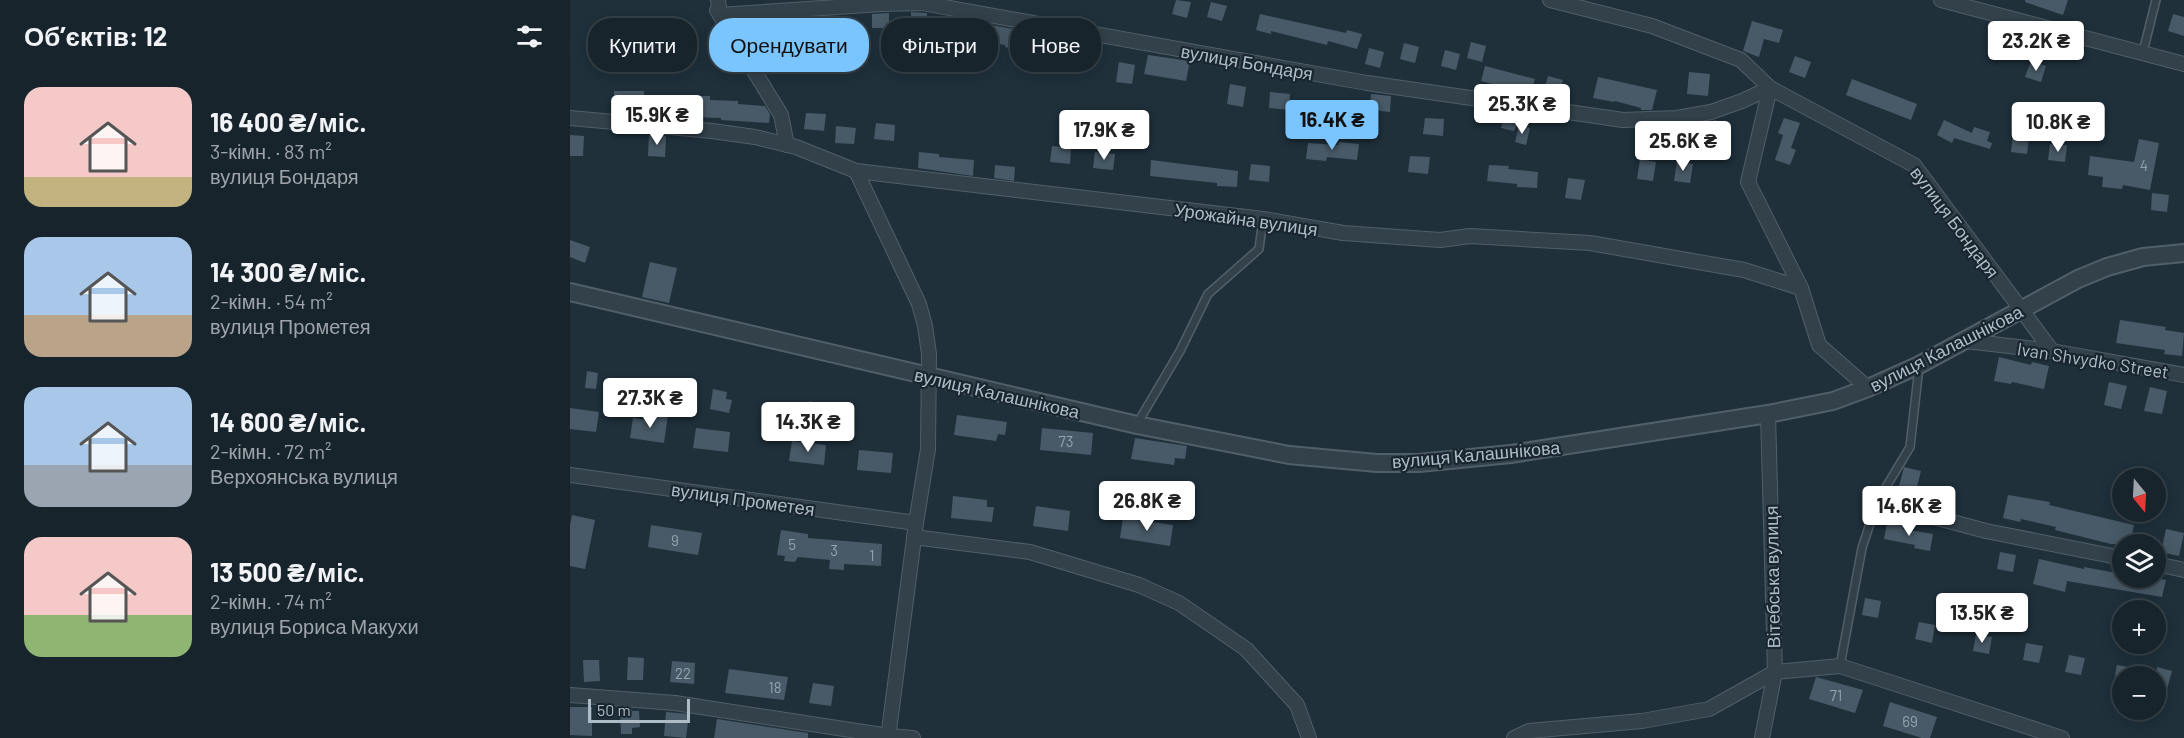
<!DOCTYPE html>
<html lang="uk">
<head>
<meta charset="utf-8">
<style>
  body { margin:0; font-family:Barlow,sans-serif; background:#202c34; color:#f1f3f6; height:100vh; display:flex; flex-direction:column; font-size:22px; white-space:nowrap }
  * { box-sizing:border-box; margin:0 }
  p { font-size:20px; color:#9ea4a9 }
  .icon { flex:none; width:33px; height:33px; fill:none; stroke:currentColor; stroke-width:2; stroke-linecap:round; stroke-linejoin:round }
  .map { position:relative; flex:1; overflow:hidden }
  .sheet { display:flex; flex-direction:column; background:#17242c; width:570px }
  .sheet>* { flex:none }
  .guide { position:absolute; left:18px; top:18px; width:570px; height:54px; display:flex; gap:12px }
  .needle { width:39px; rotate:162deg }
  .tools { position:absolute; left:1542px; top:468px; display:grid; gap:12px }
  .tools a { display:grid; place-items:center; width:54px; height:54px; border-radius:50%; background:#17242c; box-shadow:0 3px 15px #0003,0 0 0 2px #364148; font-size:30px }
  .scale { position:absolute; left:18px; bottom:15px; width:102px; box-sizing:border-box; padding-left:6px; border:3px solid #aebcc7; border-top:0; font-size:16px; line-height:21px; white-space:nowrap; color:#aebcc7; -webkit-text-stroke:4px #19262f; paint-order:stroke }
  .price { position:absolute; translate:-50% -51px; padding:0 14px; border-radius:6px; background:#fff; color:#222; font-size:20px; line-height:39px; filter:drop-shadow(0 2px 3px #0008) }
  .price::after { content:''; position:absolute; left:50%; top:36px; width:18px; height:14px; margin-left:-9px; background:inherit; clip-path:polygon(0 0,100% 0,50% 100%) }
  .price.active { background:#7bc5ff; color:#111 }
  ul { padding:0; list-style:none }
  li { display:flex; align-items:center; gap:18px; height:150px; padding:0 24px }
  li span { display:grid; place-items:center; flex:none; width:168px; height:120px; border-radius:18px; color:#555 }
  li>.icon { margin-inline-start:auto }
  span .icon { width:72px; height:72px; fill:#fffc; stroke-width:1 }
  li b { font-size:26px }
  h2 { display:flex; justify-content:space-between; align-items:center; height:72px; padding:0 24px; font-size:26px }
  .pill { padding:0 21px; border-radius:24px; background:#17242c; box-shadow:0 3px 15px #0003,0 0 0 2px #364148; font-size:21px; line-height:54px }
  .pill.active { background:#7bc5ff; color:#111 }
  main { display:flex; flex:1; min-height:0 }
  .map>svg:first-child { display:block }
  .building { fill:#485a67 }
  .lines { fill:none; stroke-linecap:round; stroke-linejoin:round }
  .service-casing { stroke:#515f68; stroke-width:10 }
  .minor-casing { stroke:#515f68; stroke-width:16 }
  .tertiary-casing { stroke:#515f68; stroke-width:20 }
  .service { stroke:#33414b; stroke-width:7 }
  .minor { stroke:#33414b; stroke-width:14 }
  .tertiary { stroke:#33414b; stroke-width:16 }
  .labels { text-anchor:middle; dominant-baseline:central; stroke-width:4.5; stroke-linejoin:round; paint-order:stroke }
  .number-label { font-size:15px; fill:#94a4af }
  .street-label { font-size:18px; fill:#aebcc7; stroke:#19262f }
</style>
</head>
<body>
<main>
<section class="sheet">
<h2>Об’єктів: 12<svg class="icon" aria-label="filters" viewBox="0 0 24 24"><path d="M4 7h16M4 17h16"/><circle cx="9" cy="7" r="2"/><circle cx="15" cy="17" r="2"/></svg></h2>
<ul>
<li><span style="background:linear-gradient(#f6c9c9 75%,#c2b280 0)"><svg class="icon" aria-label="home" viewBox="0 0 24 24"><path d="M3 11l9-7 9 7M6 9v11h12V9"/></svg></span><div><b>16 400 ₴/міс.</b><p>3-кімн. · 83 m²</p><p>вулиця Бондаря</p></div></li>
<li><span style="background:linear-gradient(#a9c7e8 65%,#b9a48a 0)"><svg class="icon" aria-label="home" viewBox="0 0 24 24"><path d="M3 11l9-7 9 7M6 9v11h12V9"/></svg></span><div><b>14 300 ₴/міс.</b><p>2-кімн. · 54 m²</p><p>вулиця Прометея</p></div></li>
<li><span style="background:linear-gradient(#a9c7e8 65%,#9aa5b1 0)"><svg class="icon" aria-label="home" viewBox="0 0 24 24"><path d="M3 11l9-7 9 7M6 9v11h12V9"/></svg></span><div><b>14 600 ₴/міс.</b><p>2-кімн. · 72 m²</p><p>Верхоянська вулиця</p></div></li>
<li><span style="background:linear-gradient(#f6c9c9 65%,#8fb573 0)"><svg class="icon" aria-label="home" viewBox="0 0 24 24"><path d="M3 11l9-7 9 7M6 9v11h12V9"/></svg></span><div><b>13 500 ₴/міс.</b><p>2-кімн. · 74 m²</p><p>вулиця Бориса Макухи</p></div></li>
</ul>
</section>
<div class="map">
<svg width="1614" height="738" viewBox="0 0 1614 738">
  <rect width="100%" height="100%" fill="#1f303b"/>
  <g class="building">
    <polygon points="606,0 621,2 617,18 602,14"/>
    <polygon points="1455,0 1498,0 1493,15 1455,2"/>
    <polygon points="641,2 657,6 652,21 637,17"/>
    <polygon points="341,12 357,13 357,17 392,19 392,37 375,37 375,32 341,32"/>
    <polygon points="319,13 319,28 302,28 302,14"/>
    <polygon points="690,14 776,33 777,30 792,34 787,49 758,41 757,45 701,31 701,34 686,30"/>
    <polygon points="1603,14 1614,17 1614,36 1598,31"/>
    <polygon points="267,16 266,36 215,37 215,45 198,45 199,25 226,25 226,19"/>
    <polygon points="1182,21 1213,30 1209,43 1194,39 1189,57 1173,51"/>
    <polygon points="411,23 454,31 451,50 435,47 435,45 408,40"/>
    <polygon points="485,36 525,43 522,62 482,56"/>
    <polygon points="901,42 916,46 912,62 897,58"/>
    <polygon points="834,43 849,47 845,63 830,59"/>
    <polygon points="799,48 814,52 810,68 795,64"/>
    <polygon points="875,50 890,54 886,70 871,66"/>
    <polygon points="578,55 620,61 616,81 574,74"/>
    <polygon points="1225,56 1241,62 1235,78 1219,72"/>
    <polygon points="1461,61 1476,66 1471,82 1455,77"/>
    <polygon points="549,62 565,65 562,84 546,82"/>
    <polygon points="915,66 965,79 960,94 911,81"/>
    <polygon points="1119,72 1140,74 1138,96 1117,94"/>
    <polygon points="978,76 993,80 989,95 974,91"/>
    <polygon points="1028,77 1087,90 1082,110 1071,110 1071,108 1045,101 1044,102 1023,98"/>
    <polygon points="1282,79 1347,104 1341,120 1276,95"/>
    <polygon points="660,84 676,87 673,107 657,104"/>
    <polygon points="44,91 74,91 74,96 119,99 119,96 140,96 140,100 168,101 168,104 195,106 200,114 199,123 151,120 151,118 118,117 90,113 90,110 57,110 57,103 44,103"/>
    <polygon points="700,92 720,94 719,110 699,108"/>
    <polygon points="801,94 821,96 820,112 800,110"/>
    <polygon points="765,101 785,103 783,119 763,117"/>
    <polygon points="236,113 256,114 254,131 234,129"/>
    <polygon points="935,113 951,117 944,131 931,128"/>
    <polygon points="855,118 874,119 873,136 853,134"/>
    <polygon points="1214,118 1230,123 1221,148 1226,150 1220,165 1205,160 1213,135 1208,133"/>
    <polygon points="1146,120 1149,136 1130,141 1126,125"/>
    <polygon points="1374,120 1402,133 1404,127 1420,132 1417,141 1422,143 1420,149 1384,138 1382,143 1367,135"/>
    <polygon points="306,123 325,125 324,141 304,139"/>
    <polygon points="949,125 960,128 956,145 945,142"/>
    <polygon points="266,126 286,128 284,144 265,143"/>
    <polygon points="1068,128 1084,129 1081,149 1065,146"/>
    <polygon points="0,135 14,136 13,156 0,156"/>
    <polygon points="79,135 96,136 95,157 78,156"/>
    <polygon points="1443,135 1459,137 1457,154 1441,152"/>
    <polygon points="1569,139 1589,143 1580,190 1553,185 1552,189 1532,187 1533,177 1518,175 1520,156 1564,162"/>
    <polygon points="769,142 789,144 787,160 757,157 756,161 736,159 738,143 768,145"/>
    <polygon points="1480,144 1497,145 1495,162 1478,160"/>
    <polygon points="482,146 501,148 500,164 480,162"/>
    <polygon points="349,152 369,154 369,157 404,160 403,176 348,168"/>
    <polygon points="525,152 545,154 543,170 523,168"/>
    <polygon points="840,156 860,157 858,174 838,172"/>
    <polygon points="1070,159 1086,162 1083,181 1067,179"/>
    <polygon points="581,160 668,171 667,187 647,186 647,183 580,176"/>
    <polygon points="1107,161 1123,164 1120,183 1104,181"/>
    <polygon points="681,164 700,166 699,182 679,180"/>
    <polygon points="425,165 445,167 444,181 424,178"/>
    <polygon points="919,165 939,166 938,169 968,172 967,188 947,187 947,184 917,181"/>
    <polygon points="998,178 1015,180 1011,200 995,198"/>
    <polygon points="1582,193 1599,195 1597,212 1581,210"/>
    <polygon points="0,240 20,247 15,263 0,257"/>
    <polygon points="80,262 107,268 99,303 72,297"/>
    <polygon points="1550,320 1596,327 1595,330 1614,333 1612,356 1594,354 1595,350 1546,343"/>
    <polygon points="1429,357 1461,365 1462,362 1479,366 1474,389 1442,382 1441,384 1424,381"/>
    <polygon points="17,371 28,373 26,389 15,388"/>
    <polygon points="1539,382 1557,386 1551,409 1534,405"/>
    <polygon points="73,385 95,389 93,400 71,397"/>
    <polygon points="1580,387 1597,391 1592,414 1574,411"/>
    <polygon points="143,389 157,392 156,399 162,400 159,413 140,409"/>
    <polygon points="239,401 261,405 258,422 230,417 232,407 238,408"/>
    <polygon points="0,408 29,412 26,432 0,429"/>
    <polygon points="85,412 98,414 94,443 60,438 63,418 84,421"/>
    <polygon points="387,415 437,422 435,435 428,434 426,441 384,435"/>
    <polygon points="126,428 160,432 158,452 123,448"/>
    <polygon points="472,428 523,433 521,455 470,450"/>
    <polygon points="565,438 617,446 615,459 605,458 604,465 561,459"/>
    <polygon points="222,441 256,445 254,465 219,461"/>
    <polygon points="289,450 323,453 321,473 287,470"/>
    <polygon points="1334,467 1351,471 1345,494 1328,490"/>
    <polygon points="1438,495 1480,502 1479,505 1564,525 1560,544 1541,544 1485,530 1486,527 1451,519 1450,522 1433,518"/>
    <polygon points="383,496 417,500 417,507 424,507 422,522 381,518"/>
    <polygon points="466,506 500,511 498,531 463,526"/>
    <polygon points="2,515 25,520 15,569 0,566 0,525"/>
    <polygon points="553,518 603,525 600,546 550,538"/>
    <polygon points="1317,523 1333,525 1333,529 1363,534 1360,551 1344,548 1345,545 1314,539"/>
    <polygon points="81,525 132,533 128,555 78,547"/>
    <polygon points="1596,529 1614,533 1609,556 1591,552"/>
    <polygon points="211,530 238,534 238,538 312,544 311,566 274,564 274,570 259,569 260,560 228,557 225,562 214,561 215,556 207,555"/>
    <polygon points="1430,552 1446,555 1443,572 1427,569"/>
    <polygon points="1469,559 1514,569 1514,567 1552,574 1552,578 1584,578 1596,580 1592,597 1497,581 1495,592 1463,584"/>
    <polygon points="1295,598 1311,601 1308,618 1292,615"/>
    <polygon points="1349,622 1365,625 1362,643 1345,639"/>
    <polygon points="1406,634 1422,637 1419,654 1403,651"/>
    <polygon points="1456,643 1473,646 1469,663 1453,660"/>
    <polygon points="1499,655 1515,658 1511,675 1495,672"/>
    <polygon points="58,657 74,658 73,680 57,680"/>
    <polygon points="13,660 29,660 30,681 14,682"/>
    <polygon points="102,661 125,663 124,684 100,682"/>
    <polygon points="1547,665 1581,671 1580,676 1545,676"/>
    <polygon points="1587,667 1602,671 1596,693 1586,690"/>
    <polygon points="159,669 218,677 214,700 155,693"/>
    <polygon points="1246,677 1293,690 1285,713 1239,699"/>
    <polygon points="243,683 264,686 261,706 239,703"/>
    <polygon points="1320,702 1367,717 1360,738 1352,738 1313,726"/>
    <polygon points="0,707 22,707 22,736 0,735"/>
    <polygon points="50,708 62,709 62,711 69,711 70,727 62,728 62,734 51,734"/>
    <polygon points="96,712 119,714 116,738 94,736"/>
    <polygon points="147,719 238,733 238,738 144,738"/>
  </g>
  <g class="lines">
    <g class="service-casing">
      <g id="service">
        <polyline points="1573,52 1586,0"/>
        <polyline points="567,424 610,351 638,294 689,249 693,219"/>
        <polyline points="1270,666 1292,548 1307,502 1340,447 1349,367"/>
      </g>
    </g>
    <g class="minor-casing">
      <g id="minor">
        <polyline points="148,0 150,15 311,4 352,3 797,83 1053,120 1107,118 1141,112 1172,101 1200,88 1344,165 1482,351"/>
        <polyline points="980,0 1082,26 1171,60 1200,88 1178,182 1231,288"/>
        <polyline points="1371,0 1614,64"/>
        <polyline points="147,10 211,115 217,145"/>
        <polyline points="0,118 142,131 185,137 226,147 286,171 693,219 773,233 870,240 900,236 1020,243 1174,270 1231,288 1249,345 1298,388"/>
        <polyline points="286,171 349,304 355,326 359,354 358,449 346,523 318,738"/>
        <polyline points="1396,341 1482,351 1614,375"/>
        <polyline points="0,475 346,523"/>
        <polyline points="1307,502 1416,531 1552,558"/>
        <polyline points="344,537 460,552 569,585 609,603 676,649 727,705 739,738"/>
        <polyline points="1586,564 1614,570"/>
        <polyline points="0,695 105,703 319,736 343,738"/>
        <polyline points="944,738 959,731 1072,721 1139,709 1205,672 1270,666 1492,738"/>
        <polyline points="1192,738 1205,672 1198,414"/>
      </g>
    </g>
    <g class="tertiary-casing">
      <polyline id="tertiary" points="0,292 567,425 719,455 807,463 849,463 941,454 1198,414 1263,401 1298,388 1349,365 1508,279 1537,267 1573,257 1614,253"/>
    </g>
    <use href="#service" class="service"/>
    <use href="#minor" class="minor"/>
    <use href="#tertiary" class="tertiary"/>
  </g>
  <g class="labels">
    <g class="number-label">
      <text x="1574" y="165">4</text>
      <text x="496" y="441">73</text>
      <text x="105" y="540">9</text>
      <text x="222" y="544">5</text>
      <text x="264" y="550">3</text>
      <text x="302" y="555">1</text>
      <text x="113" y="673">22</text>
      <text x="205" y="687">18</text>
      <text x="1266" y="695">71</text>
      <text x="1340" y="721">69</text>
    </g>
    <g class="street-label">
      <text transform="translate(677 62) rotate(10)">вулиця Бондаря</text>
      <text transform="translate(676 219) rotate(8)">Урожайна вулиця</text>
      <text transform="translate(1385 222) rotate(53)">вулиця Бондаря</text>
      <text transform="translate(1376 348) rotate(-27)">вулиця Калашнікова</text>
      <text transform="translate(1523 360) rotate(9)">Ivan Shvydko Street</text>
      <text transform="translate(427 393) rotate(13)">вулиця Калашнікова</text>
      <text transform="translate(906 454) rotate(-5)">вулиця Калашнікова</text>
      <text transform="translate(173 499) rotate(8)">вулиця Прометея</text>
      <text transform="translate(1202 577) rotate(-91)">Вітебська вулиця</text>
    </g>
  </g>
</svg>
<div class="tools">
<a><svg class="needle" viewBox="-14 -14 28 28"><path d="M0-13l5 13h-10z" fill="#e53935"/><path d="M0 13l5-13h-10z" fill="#9ea4a9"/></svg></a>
<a><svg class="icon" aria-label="layers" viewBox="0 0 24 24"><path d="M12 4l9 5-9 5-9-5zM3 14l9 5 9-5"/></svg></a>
<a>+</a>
<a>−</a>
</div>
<div class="scale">50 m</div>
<b class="price" style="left:1466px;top:72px">23.2K ₴</b>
<b class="price" style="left:952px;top:135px">25.3K ₴</b>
<b class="price" style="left:87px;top:146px">15.9K ₴</b>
<b class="price active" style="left:762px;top:151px">16.4K ₴</b>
<b class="price" style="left:1488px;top:153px">10.8K ₴</b>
<b class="price" style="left:534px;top:161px">17.9K ₴</b>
<b class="price" style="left:1113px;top:172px">25.6K ₴</b>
<b class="price" style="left:80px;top:429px">27.3K ₴</b>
<b class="price" style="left:238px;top:453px">14.3K ₴</b>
<b class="price" style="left:577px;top:532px">26.8K ₴</b>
<b class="price" style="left:1339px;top:537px">14.6K ₴</b>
<b class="price" style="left:1412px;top:644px">13.5K ₴</b>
<div class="guide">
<a class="pill">Купити</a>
<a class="pill active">Орендувати</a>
<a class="pill">Фільтри</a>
<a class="pill">Нове</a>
</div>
</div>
</main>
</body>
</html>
